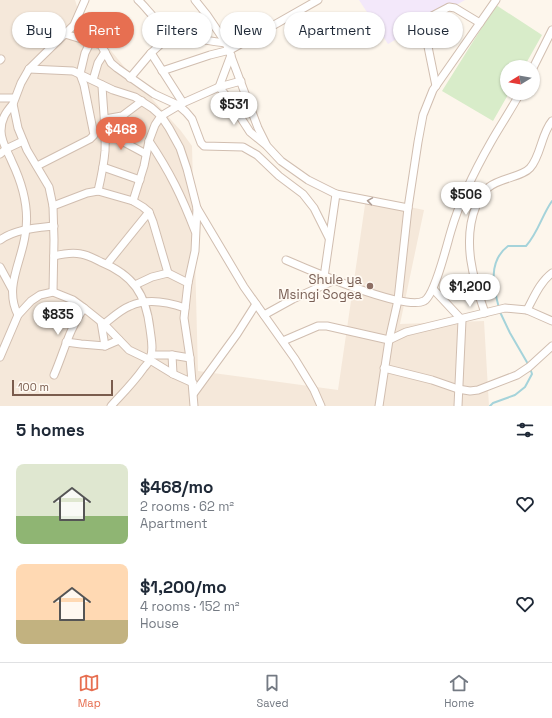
<!DOCTYPE html>
<html lang="en">
<head>
<meta charset="utf-8">
<style>
  body { margin:0; font-family:"Space Grotesk",sans-serif; background:#f6f6f7; color:#1f2937; height:100vh; display:flex; flex-direction:column; font-size:15px; white-space:nowrap }
  * { box-sizing:border-box; margin:0 }
  p { font-size:13px; color:#747a83 }
  .icon { flex:none; width:22px; height:22px; fill:none; stroke:currentColor; stroke-width:2; stroke-linecap:round; stroke-linejoin:round }
  .map { position:relative; height:406px; overflow:hidden }
  .sheet { display:flex; flex-direction:column; background:#fff; flex:1 }
  .sheet>* { flex:none }
  .banner { position:absolute; left:12px; top:12px; width:528px; height:36px; display:flex; gap:8px }
  .needle { width:26px; rotate:259deg }
  .fabs { position:absolute; left:500px; top:60px; display:grid; gap:8px }
  .fabs a { display:grid; place-items:center; width:40px; height:40px; border-radius:50%; background:#fff; box-shadow:0 1px 3px #0004; font-size:20px }
  .scale { position:absolute; left:12px; bottom:10px; width:101px; box-sizing:border-box; padding-left:4px; border:2px solid #7a5c4d; border-top:0; font-size:11px; line-height:14px; white-space:nowrap; color:#7a5c4d; -webkit-text-stroke:3px #fffaf3; paint-order:stroke }
  .price { position:absolute; translate:-50% -34px; padding:0 9px; border-radius:14px; background:#fff; color:#222; font-size:13px; line-height:26px; filter:drop-shadow(0 1px 2px #0008) }
  .price::after { content:''; position:absolute; left:50%; top:24px; width:12px; height:9px; margin-left:-6px; background:inherit; clip-path:polygon(0 0,100% 0,50% 100%) }
  .price.current { background:#e76f51; color:#fff }
  ul { padding:0; list-style:none }
  li { display:flex; align-items:center; gap:12px; height:100px; padding:0 16px }
  li span { display:grid; place-items:center; flex:none; width:112px; height:80px; border-radius:8px; color:#555 }
  li>.icon { margin-inline-start:auto }
  span .icon { width:48px; height:48px; fill:#fffc; stroke-width:1 }
  li b { font-size:17px }
  h2 { display:flex; justify-content:space-between; align-items:center; height:48px; padding:0 16px; font-size:17px }
  .chip { padding:0 14px; border-radius:18px; background:#fff; box-shadow:0 1px 3px #0004; font-size:14px; line-height:36px }
  .chip.current { background:#e76f51; color:#fff }
  .tab-bar { display:flex; justify-content:space-around; align-items:center; height:56px; border-top:1px solid #e0e1e3; background:#fff; font-size:11px; color:#747a83 }
  .tab-bar a { display:grid; justify-items:center; gap:2px }
  .tab-bar .current { color:#e76f51 }
  .map>svg:first-child { display:block }
  .residential { fill:#f5e8da }
  .education { fill:#f3e8fa }
  .green { fill:#d8ecc9 }
  .lines { fill:none; stroke-linecap:round; stroke-linejoin:round }
  .stream { stroke:#a5d3da; stroke-width:2 }
  .minor-casing { stroke:#d1beb0; stroke-width:9 }
  .minor { stroke:#fff; stroke-width:7 }
  .oneway { stroke:#af9d94 }
  .education-dot { fill:#8d6e63; stroke:#fffaf3; stroke-width:1.5 }
  .labels { text-anchor:middle; dominant-baseline:central; stroke-width:3.5; stroke-linejoin:round; paint-order:stroke }
  .education-label { font-size:13px; fill:#785e54; stroke:#fffaf3; text-anchor:end }
</style>
</head>
<body>
<div class="map">
<svg width="552" height="406" viewBox="0 0 552 406">
  <rect width="100%" height="100%" fill="#fdf6ec"/>
  <polygon class="residential" points="0,0 75,0 81,19 93,29 136,81 181,131 192,146 198,371 338,390 366,198 424,210 400,324 484,321 489,406 0,406"/>
  <polygon class="education" points="359,0 465,0 388,44"/>
  <polygon class="green" points="496,5 542,35 524,67 507,67 507,93 509,93 493,121 442,91"/>
  <g class="lines">
    <g class="stream">
      <path d="M 499,308 C 493,286 488,261 508,246 L 526,246 C 538,233 542,215 552,201"/>
      <polyline points="500,312 510,333 528,364"/>
      <polyline points="490,406 493,403 515,395 525,387 532,374 530,368"/>
    </g>
    <g class="minor-casing">
      <g id="minor">
        <path d="M 138,0 C 147,8 154,20 165,27 C 180,37 208,41 226,43"/>
        <polyline points="195,0 207,15 226,43 258,128 267,146 281,161 308,180 336,194 408,208"/>
        <polyline points="65,34 101,45 111,63 117,68 154,94 178,105 186,112 192,119 201,143 204,146 243,147 257,155 279,176 303,194 314,208 329,238"/>
        <polyline points="151,53 183,103"/>
        <polyline points="231,55 219,87 228,98 250,132 266,145"/>
        <polyline points="0,60 1,59"/>
        <polyline points="533,68 552,30"/>
        <polyline points="29,69 73,71 113,90 135,97 152,108 161,116 169,128 180,148 187,169 197,208 195,251 188,283 184,318 190,358 194,406"/>
        <polyline points="162,71 210,55 230,50 318,0"/>
        <polyline points="130,78 151,53 174,32"/>
        <polyline points="93,80 98,63 105,52"/>
        <polyline points="436,86 424,27 426,21 430,17 449,7 455,8 480,23"/>
        <polyline points="0,98 14,98"/>
        <path d="M 13,104 C 6,112 1,119 1,131 C 1,142 8,152 12,162 C 23,185 30,210 25,236 C 21,263 4,288 18,315"/>
        <polyline points="105,119 122,116 142,101"/>
        <polyline points="105,132 146,154"/>
        <path d="M 149,141 C 170,172 182,197 195,231"/>
        <polyline points="0,154 6,149 23,141"/>
        <polyline points="37,166 90,139 94,135 84,85 80,74 85,53 91,41"/>
        <polyline points="103,167 140,180"/>
        <path d="M 98,191 C 101,178 104,164 105,151 C 106,129 103,107 102,85"/>
        <polyline points="133,201 144,166 149,141 155,125 161,116 183,103 219,87 241,81"/>
        <polyline points="53,206 87,193 98,191 133,201 143,207 149,212 153,222 168,273"/>
        <polyline points="197,208 244,287 295,359 314,390 321,406"/>
        <path d="M 0,240 C 16,229 35,228 54,226"/>
        <path d="M 54,256 C 62,254 72,252 81,254 C 88,255 95,259 101,262 C 133,275 146,294 150,329 C 151,338 154,350 150,359 C 149,363 145,366 143,369 C 134,382 122,394 111,406"/>
        <path d="M 286,260 C 309,270 404,311 424,301 C 435,295 447,244 451,231 C 460,200 475,170 491,142 C 500,126 511,110 520,93"/>
        <polyline points="107,264 149,212"/>
        <polyline points="0,267 12,289"/>
        <polyline points="324,277 336,194"/>
        <polyline points="135,285 152,277 168,273 188,283"/>
        <polyline points="433,289 462,320 458,406"/>
        <polyline points="53,292 54,240 53,206 49,187 27,150 18,128 13,104 21,83 29,69 74,25 85,0"/>
        <path d="M 527,310 C 534,297 540,282 552,273"/>
        <path d="M 485,313 C 473,279 462,241 476,206 C 479,198 482,192 489,187 C 500,178 522,177 530,168 C 541,156 541,134 552,121"/>
        <polyline points="264,315 293,299 335,280"/>
        <polyline points="101,322 105,346"/>
        <path d="M 104,324 C 112,318 120,310 130,306 C 147,298 168,302 185,308"/>
        <polyline points="283,341 318,326 327,326 389,340 406,332 505,308 527,310 552,321"/>
        <polyline points="66,342 81,344 105,346 119,340"/>
        <polyline points="151,355 172,355 190,358"/>
        <polyline points="172,355 173,374"/>
        <polyline points="0,357 18,315 31,301 40,295 53,292 73,300 84,308 104,324 129,350 150,360 173,374 193,383"/>
        <polyline points="384,368 432,380 458,389 470,391 478,390 517,375 529,367 552,346"/>
        <path d="M 54,375 C 64,352 69,329 84,308"/>
        <polyline points="194,393 237,334 256,304"/>
        <polyline points="379,406 389,340 398,300 408,208 418,142 423,115 433,90 496,0"/>
      </g>
    </g>
    <use href="#minor" class="minor"/>
  </g>
  <defs><path id="oneway-chevron" d="M-2-3.5L2.5 0L-2 3.5" fill="none" stroke-width="1.6" stroke-linecap="round" stroke-linejoin="round"/></defs>
  <use class="oneway" href="#oneway-chevron" transform="translate(370 201) rotate(-171)"/>
  <circle class="education-dot" cx="370" cy="286" r="4"/>
  <g class="labels">
    <g class="education-label">
      <text x="362" y="279">Shule ya<tspan x="362" dy="15">Msingi Sogea</tspan></text>
    </g>
  </g>
</svg>
<div class="fabs">
<a><svg class="needle" viewBox="-14 -14 28 28"><path d="M0-13l5 13h-10z" fill="#e53935"/><path d="M0 13l5-13h-10z" fill="#747a83"/></svg></a>
</div>
<div class="scale">100 m</div>
<b class="price" style="left:234px;top:126px">$531</b>
<b class="price current" style="left:121px;top:151px">$468</b>
<b class="price" style="left:466px;top:216px">$506</b>
<b class="price" style="left:470px;top:308px">$1,200</b>
<b class="price" style="left:58px;top:336px">$835</b>
<div class="banner">
<a class="chip">Buy</a>
<a class="chip current">Rent</a>
<a class="chip">Filters</a>
<a class="chip">New</a>
<a class="chip">Apartment</a>
<a class="chip">House</a>
</div>
</div>
<section class="sheet">
<h2>5 homes<svg class="icon" aria-label="filters" viewBox="0 0 24 24"><path d="M4 7h16M4 17h16"/><circle cx="9" cy="7" r="2"/><circle cx="15" cy="17" r="2"/></svg></h2>
<ul>
<li><span style="background:linear-gradient(#dfe7d0 65%,#8fb573 0)"><svg class="icon" aria-label="home" viewBox="0 0 24 24"><path d="M3 11l9-7 9 7M6 9v11h12V9"/></svg></span><div><b>$468/mo</b><p>2 rooms · 62 m²</p><p>Apartment</p></div><svg class="icon" aria-label="heart" viewBox="0 0 24 24"><path d="M12 20l-8-8c-3-5 5-10 8-4 3-6 11-1 8 4z"/></svg></li>
<li><span style="background:linear-gradient(#ffd9b3 70%,#c2b280 0)"><svg class="icon" aria-label="home" viewBox="0 0 24 24"><path d="M3 11l9-7 9 7M6 9v11h12V9"/></svg></span><div><b>$1,200/mo</b><p>4 rooms · 152 m²</p><p>House</p></div><svg class="icon" aria-label="heart" viewBox="0 0 24 24"><path d="M12 20l-8-8c-3-5 5-10 8-4 3-6 11-1 8 4z"/></svg></li>
</ul>
</section>
<nav class="tab-bar">
<a class="current"><svg class="icon" aria-label="map" viewBox="0 0 24 24"><path d="M3 6l6-2 6 2 6-2v14l-6 2-6-2-6 2zM9 4v14M15 6v14"/></svg>Map</a>
<a><svg class="icon" aria-label="saved" viewBox="0 0 24 24"><path d="M7 4h10v16l-5-4-5 4z"/></svg>Saved</a>
<a><svg class="icon" aria-label="home" viewBox="0 0 24 24"><path d="M3 11l9-7 9 7M6 9v11h12V9"/></svg>Home</a>
</nav>
</body>
</html>
